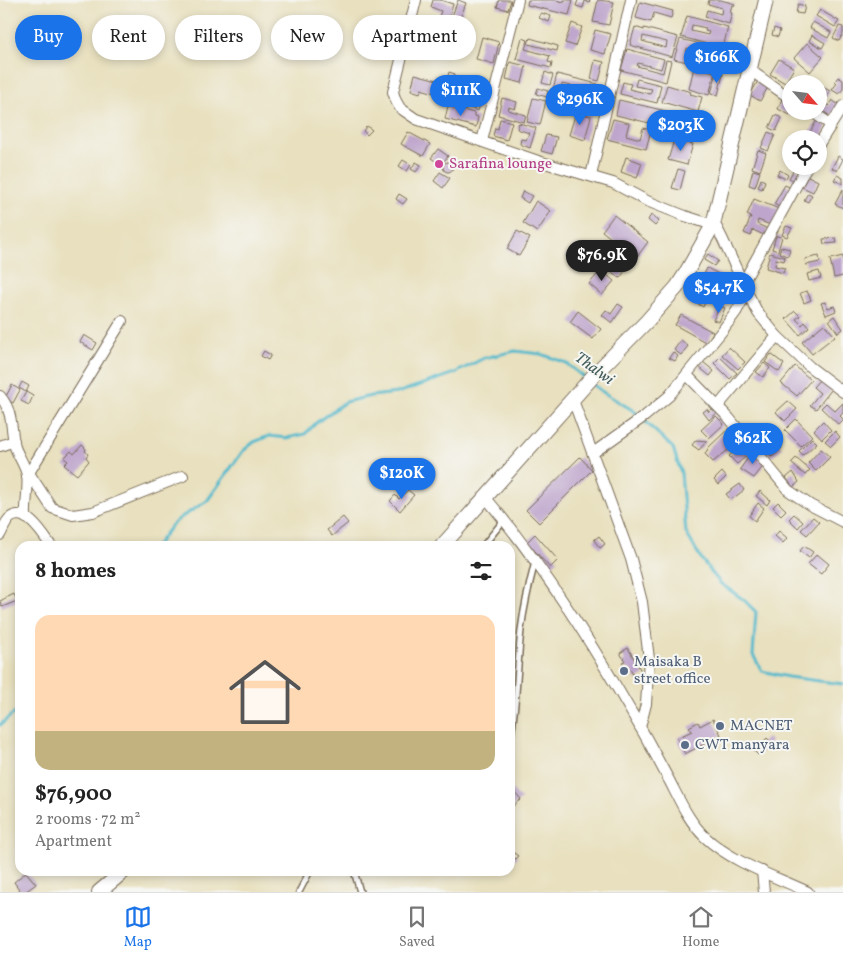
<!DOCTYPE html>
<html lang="en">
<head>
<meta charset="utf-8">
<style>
  body { margin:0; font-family:Vollkorn,serif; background:#f6f6f6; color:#222; height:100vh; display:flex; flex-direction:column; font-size:19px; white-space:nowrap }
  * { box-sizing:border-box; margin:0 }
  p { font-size:16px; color:#767676 }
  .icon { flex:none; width:28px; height:28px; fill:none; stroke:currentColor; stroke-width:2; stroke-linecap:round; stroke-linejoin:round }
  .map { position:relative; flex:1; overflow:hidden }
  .sheet { position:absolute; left:15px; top:541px; width:500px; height:335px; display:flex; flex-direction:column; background:#fff; border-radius:15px; box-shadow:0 2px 8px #0003 }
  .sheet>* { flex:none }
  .top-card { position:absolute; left:15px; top:15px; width:500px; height:45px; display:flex; gap:10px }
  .needle { width:32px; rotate:118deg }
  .buttons { position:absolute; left:782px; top:75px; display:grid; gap:10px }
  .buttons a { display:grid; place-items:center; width:45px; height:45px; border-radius:50%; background:#fff; box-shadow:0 2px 8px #0003; font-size:25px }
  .price { position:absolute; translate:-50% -42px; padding:0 11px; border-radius:18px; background:#1a73e8; color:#fff; font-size:16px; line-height:32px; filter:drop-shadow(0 1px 2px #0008) }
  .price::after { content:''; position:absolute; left:50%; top:30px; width:15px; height:11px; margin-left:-8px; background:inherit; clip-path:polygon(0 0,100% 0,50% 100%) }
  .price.selected { background:#222; color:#fff }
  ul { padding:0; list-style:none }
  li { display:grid; align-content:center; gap:10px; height:265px; padding:0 20px }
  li+li { border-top:1px solid #e0e0e0 }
  li span { display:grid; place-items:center; height:155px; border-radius:15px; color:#555 }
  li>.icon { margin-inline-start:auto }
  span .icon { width:90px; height:90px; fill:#fffc; stroke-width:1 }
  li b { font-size:21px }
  h2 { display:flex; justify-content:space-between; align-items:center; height:60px; padding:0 20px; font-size:21px }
  .pill { padding:0 18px; border-radius:22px; background:#fff; box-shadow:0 2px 8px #0003; font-size:18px; line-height:45px }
  .pill.selected { background:#1a73e8; color:#fff }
  .dock { display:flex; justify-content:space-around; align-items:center; height:70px; border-top:1px solid #e0e0e0; background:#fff; font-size:14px; color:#767676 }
  .dock a { display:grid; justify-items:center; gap:2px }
  .dock .selected { color:#1a73e8 }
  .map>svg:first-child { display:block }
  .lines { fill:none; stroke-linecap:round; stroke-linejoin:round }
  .stream { stroke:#50b9cd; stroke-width:3 }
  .building { fill:#bea5cc; fill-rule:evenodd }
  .lane-casing { stroke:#786a56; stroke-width:8 }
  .street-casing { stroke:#786a56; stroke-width:12 }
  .secondary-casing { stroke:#786a56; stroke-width:16 }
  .lane { stroke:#fff; stroke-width:5 }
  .street { stroke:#fff; stroke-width:10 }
  .secondary { stroke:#fff; stroke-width:14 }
  .hotel-dot { fill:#d1479c; stroke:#f6f6f2; stroke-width:2 }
  .service-dot { fill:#5c6f8a; stroke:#f6f6f2; stroke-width:2 }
  .labels { text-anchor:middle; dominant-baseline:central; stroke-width:4; stroke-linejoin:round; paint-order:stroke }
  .hotel-label { font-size:15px; fill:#b23c85; stroke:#f6f6f2; text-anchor:start }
  .service-label { font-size:15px; fill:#4e5e75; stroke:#f6f6f2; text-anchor:start }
  .water-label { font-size:16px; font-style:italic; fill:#425c5b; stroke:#f6f6f2 }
</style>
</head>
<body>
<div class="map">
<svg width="843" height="892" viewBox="0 0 843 892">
  <rect width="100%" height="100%" fill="#f6f6f2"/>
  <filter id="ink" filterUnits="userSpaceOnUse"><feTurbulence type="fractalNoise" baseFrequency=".02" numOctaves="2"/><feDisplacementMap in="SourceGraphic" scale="10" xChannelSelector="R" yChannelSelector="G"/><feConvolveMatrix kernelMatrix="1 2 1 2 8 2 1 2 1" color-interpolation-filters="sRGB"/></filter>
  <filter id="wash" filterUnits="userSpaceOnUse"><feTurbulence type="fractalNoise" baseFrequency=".0096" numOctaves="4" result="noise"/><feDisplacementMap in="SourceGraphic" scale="20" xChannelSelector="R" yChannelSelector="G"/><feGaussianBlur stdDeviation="1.12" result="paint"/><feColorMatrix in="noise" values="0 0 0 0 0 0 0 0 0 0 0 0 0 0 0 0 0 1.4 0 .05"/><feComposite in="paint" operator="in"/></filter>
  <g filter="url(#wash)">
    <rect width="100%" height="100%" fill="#e8e0be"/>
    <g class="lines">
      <g class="stream">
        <polyline points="591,383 601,391 634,411 673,448 681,473 686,533 702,560 720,583 744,600 756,612 753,655 762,671 788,677 843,684"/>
        <polyline points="156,546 171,526 180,518 207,501 243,451 254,442 269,436 287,438 305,434 317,422 345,402 371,396 397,393 455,373 484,358 515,351 541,354 566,363 586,379"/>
        <polyline points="0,725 20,708"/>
      </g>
    </g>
    <g id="blocks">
      <g class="building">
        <polygon points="433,0 440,0 453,4 448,22 438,19 441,11 431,7"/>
        <polygon points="458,0 466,3 457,27 449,24"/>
        <polygon points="499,0 511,0 508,10 497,7"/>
        <polygon points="528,0 556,0 563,2 564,0 573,0 569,15 527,5"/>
        <polygon points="578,0 590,0 589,3 585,1 583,8 576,6"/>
        <polygon points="598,0 614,2 609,25 593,22"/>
        <polygon points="709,0 721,0 735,4 734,6 732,5 730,12 732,13 729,24 705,17 707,10 721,14 722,8 708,4"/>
        <polygon points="640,2 673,11 671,18 654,13 651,22 636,18"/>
        <polygon points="798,4 805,6 803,14 796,13"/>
        <polygon points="820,10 839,21 835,27 816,16"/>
        <polygon points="541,13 551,16 549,22 539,18"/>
        <path d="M 687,16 L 728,27 L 723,48 L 681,37 ZM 692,25 L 706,28 L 705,31 L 709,32 L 708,35 L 691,31 Z"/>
        <polygon points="813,22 831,32 828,38 810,28"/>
        <polygon points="572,23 582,27 575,46 565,43"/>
        <polygon points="839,26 843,27 843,34 839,41 833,38"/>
        <path d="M 635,27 L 644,30 L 644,28 L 678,37 L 672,57 L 630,45 ZM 643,36 L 667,42 L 666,48 L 642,41 Z"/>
        <polygon points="774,28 780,30 778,37 772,35"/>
        <polygon points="595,30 611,34 605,54 590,50"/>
        <polygon points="812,35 825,43 822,48 809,41"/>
        <polygon points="482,37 499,42 494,64 476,59"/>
        <polygon points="522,38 528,40 525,49 550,56 548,62 552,63 551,68 516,59"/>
        <polygon points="530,38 558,46 557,51 528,44"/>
        <polygon points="680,39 701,44 699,51 687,48 686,52 698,55 696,64 674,59"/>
        <polygon points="807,43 823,57 810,72 794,58"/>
        <polygon points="702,45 719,50 717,58 713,57 709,69 696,65"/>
        <polygon points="627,49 664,59 661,69 638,63 637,66 663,73 666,60 671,61 666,82 621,70"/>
        <polygon points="779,59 794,68 785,83 770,74"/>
        <polygon points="595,60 604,62 599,81 591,79"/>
        <polygon points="510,62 526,66 522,83 506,79"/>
        <polygon points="694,67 715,72 709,95 689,89"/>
        <polygon points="449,72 455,74 453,82 447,80"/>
        <polygon points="545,72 553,75 550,85 542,83"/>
        <polygon points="717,72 723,74 718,95 711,93"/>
        <polygon points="415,74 441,81 438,94 421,89 420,93 411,90"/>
        <path d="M 557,74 L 598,84 L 592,107 L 551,98 ZM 562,84 L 585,89 L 583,97 L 561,92 Z"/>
        <polygon points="838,77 843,80 843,89 839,94 832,90 837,83 835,81"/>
        <polygon points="637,79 661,85 657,103 620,94 623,82 631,84 629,89 650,94 652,89 635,86"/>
        <polygon points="758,81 768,87 760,101 750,95"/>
        <polygon points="667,85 691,92 690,94 702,97 698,112 662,102"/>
        <polygon points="819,85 830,91 827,97 819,93"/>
        <polygon points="538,88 548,91 547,97 536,94"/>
        <polygon points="469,89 483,94 478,111 464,106"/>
        <polygon points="502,98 517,102 515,109 509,107 508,110 526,115 524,122 498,115"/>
        <polygon points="533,98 546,101 540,125 527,122"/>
        <polygon points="782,99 791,103 791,111 794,111 792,116 778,109"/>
        <polygon points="619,100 666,111 662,126 616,115"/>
        <polygon points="832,100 839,105 830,116 820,109 824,103 828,106"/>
        <polygon points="448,106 474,113 474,116 478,117 476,127 445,119"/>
        <polygon points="576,112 591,116 585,140 569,135"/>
        <polygon points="680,114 699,119 693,139 675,134 677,127 687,129 689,124 678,121"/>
        <polygon points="775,115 782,118 776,131 769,128"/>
        <polygon points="500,119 512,122 507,140 493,136 495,128 498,129"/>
        <polygon points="613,119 629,123 626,135 640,139 643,128 651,130 646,149 607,139"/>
        <polygon points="817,120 827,126 820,139 806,139"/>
        <polygon points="519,123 536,128 530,148 520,144 521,139 526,140 529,133 517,129"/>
        <polygon points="367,126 372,130 367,135 363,131"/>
        <polygon points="408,132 430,144 423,156 401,144"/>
        <polygon points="768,132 775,135 768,151 761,148"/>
        <polygon points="546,135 557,137 552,154 541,151"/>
        <polygon points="674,140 693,144 687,165 668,160"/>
        <polygon points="438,149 448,156 441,165 431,158"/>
        <polygon points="758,150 766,153 760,171 752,168"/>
        <polygon points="838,156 843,159 837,171 832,168"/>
        <polygon points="626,157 642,163 637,178 621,172"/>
        <polygon points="403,160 411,165 407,171 399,166"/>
        <circle cx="448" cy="167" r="5"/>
        <polygon points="416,162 421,165 416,172 411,169"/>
        <polygon points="795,168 802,172 797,182 789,178"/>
        <polygon points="678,169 685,171 680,190 672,188"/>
        <polygon points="753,170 760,172 755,187 749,185"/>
        <polygon points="780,170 788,175 786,179 777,175"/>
        <polygon points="440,172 450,178 443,188 434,181"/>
        <polygon points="837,175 843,178 843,184 834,180"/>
        <polygon points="808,176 818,181 813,192 802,187"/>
        <polygon points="761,179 765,181 762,189 758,187"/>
        <polygon points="785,185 791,188 781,208 774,204"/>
        <polygon points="843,189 843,208 835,204"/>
        <polygon points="523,191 532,196 528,203 520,198"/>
        <polygon points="808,193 812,195 808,202 804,200"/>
        <polygon points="399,194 407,199 403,204 396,199"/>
        <polygon points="754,199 779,209 773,226 758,220 757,224 768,229 766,236 753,230 751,236 744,233 751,217 747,215"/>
        <polygon points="536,201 551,211 537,232 523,223"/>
        <polygon points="614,215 648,242 636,258 602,231"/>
        <polygon points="651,215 659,221 655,226 648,220"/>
        <polygon points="786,226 792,228 787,237 782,235"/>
        <polygon points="517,231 530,238 519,256 507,249"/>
        <polygon points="776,236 782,237 778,251 772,249"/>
        <polygon points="836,238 837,243 824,244 823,239"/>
        <polygon points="576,245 583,251 572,262 566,256"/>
        <polygon points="781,247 790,249 788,256 779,253"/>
        <polygon points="618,251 632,261 620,278 606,268"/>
        <polygon points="770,253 785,257 784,261 776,259 775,266 785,268 783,273 766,268"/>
        <polygon points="708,254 718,261 714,266 704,260"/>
        <polygon points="819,256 820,262 806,265 805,259"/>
        <polygon points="843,256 843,276 834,278 830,259"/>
        <polygon points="707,268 732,281 730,285 711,277 706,288 699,285"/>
        <polygon points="601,270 614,281 602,295 589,284"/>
        <polygon points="819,271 821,278 809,281 807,274"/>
        <polygon points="720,283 734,291 728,299 715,291"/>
        <polygon points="807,291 811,300 804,303 800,293"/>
        <polygon points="702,297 706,300 703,307 698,304"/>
        <polygon points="825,302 828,308 834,306 836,311 826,315 821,303"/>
        <polygon points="618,304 623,307 612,323 602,315 606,310 611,314"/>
        <polygon points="720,306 725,308 719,322 713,320"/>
        <polygon points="578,311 601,329 593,339 570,322"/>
        <polygon points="795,311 800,316 796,319 802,325 805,322 809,327 800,335 786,319"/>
        <polygon points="681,315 713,332 707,343 675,325"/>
        <polygon points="834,316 843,329 838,333 829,320"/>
        <polygon points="824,324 835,336 812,354 802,342"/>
        <polygon points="84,335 97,343 93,350 80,342"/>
        <polygon points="681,340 688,346 681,355 674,350"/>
        <polygon points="729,347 745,362 738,369 722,355"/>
        <polygon points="264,351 271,355 268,360 261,356"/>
        <polygon points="673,352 678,356 675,361 669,358"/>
        <polygon points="771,354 784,364 779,372 765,362"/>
        <polygon points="720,357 737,373 730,379 714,363"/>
        <polygon points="703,362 714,371 710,376 699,367"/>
        <polygon points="764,363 770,368 763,377 756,372"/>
        <polygon points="795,366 811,380 797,396 781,383"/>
        <polygon points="820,379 832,389 816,409 810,405 820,393 813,387"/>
        <polygon points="22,382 29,386 26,392 19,388"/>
        <polygon points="12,385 20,390 13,403 5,398"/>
        <polygon points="26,392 33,396 29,405 21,401"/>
        <polygon points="788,401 797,409 785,421 776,412"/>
        <polygon points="826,403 835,411 843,403 843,413 840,416 843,419 843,421 839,425 821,408"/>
        <polygon points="713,408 717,413 709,420 703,412 707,409 709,412"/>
        <polygon points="716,416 724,424 709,438 701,430"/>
        <polygon points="796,419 812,436 801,446 785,430"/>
        <polygon points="823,421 831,430 822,439 814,430"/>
        <polygon points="729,428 738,442 713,462 705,454 709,447"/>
        <polygon points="835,431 840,437 831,446 825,441"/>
        <polygon points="771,435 782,448 772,457 761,444"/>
        <polygon points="812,438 817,443 803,455 799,451"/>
        <polygon points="696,440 707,441 699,450 692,445"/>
        <polygon points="746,441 753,451 737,464 729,456"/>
        <polygon points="82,445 86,449 85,451 88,454 86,457 89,461 77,475 64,465 68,461 64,458 71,451 74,454"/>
        <polygon points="821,449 830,457 816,471 808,463"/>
        <polygon points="753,451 765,464 754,478 740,469"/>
        <polygon points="580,457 592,470 539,523 526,510"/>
        <polygon points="796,458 810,470 805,475 791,463"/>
        <polygon points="722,472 726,477 718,485 714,480"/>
        <polygon points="793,472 799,482 793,487 786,478"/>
        <polygon points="740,484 744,490 731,500 726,494"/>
        <polygon points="408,490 414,495 400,511 390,501 395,495 399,499"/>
        <polygon points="760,491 770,500 767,505 756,496"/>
        <polygon points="778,502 786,510 781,515 773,507"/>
        <polygon points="758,503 764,508 755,521 749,516"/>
        <polygon points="794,514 803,522 798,528 789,519"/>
        <polygon points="343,517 348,523 332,536 327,530"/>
        <polygon points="813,517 819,522 807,535 801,530"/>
        <polygon points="779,531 787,538 783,543 775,536"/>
        <polygon points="535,534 558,560 550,568 527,542"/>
        <polygon points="599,536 605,544 600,548 594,540"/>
        <polygon points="804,546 813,552 809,558 800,551"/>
        <polygon points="817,554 829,564 821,574 808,564"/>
        <polygon points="14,594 17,601 2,607 0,601"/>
        <polygon points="628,648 644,676 636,680 630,669 627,670 622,662 625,661 620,653"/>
        <polygon points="713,719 721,735 685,754 677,738 692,731 689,727 698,722 700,726"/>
        <polygon points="767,738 771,742 758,755 754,751"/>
        <polygon points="511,788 521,799 510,809 510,789"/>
        <polygon points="514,853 518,856 510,864 510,856"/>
        <polygon points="26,872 36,884 25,892 21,892 14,882"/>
      </g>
    </g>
  </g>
  <g filter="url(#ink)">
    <use href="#blocks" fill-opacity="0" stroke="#786a56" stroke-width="1"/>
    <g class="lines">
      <g class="lane-casing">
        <g id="lane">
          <polyline points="483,546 504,520"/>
          <path d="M 510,741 C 517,705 517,667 521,630 C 524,607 529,585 535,562"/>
          <polyline points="354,871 360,892"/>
          <polyline points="299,892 310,871"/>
        </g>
      </g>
      <g class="street-casing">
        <g id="street">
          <polyline points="416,0 393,92 396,101 400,108 416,119 538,161 613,183 647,201 685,216 713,225 717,228 723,240 747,292 758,313 777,336 810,367 843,392"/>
          <polyline points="750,70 791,99"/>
          <polyline points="811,111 830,124"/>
          <polyline points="482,141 518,0"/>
          <polyline points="819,144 843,106"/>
          <polyline points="591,176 631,0"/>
          <polyline points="743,283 807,166"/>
          <polyline points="687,375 729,418 788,490 810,505 843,522"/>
          <path d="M 0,396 C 14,413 10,427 15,447 C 18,456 25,465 27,475 C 29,486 25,505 26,518"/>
          <polyline points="573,400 631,559 642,602 649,659 646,704 640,727"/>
          <polyline points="718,406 777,336"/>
          <polyline points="0,446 14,441"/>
          <polyline points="593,453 645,416 669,396 722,331 736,312 747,292"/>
          <polyline points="29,473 52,508 73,515 93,512 183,476"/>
          <polyline points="27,476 122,321"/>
          <path d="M 486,498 C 545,568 594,647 640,727 C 650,744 659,762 669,780 C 679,799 689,822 705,837 C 733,863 774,876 808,892"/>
          <path d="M 0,535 C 3,530 5,522 10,518 C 26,506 44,536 51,546"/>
          <polyline points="762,871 764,892"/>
        </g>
      </g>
      <g class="secondary-casing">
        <g id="secondary">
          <polyline points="442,546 595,374 647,321 677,287 686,273 713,225 766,0"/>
          <polyline points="99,892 124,871"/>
        </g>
      </g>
      <use href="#lane" class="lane"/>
      <use href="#street" class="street"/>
      <use href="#secondary" class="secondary"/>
    </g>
  </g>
  <circle class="hotel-dot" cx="439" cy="164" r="5"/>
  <g class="service-dot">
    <circle cx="624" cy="671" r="5"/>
    <circle cx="720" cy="726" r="5"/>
    <circle cx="685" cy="745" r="5"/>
  </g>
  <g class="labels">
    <g class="hotel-label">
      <text x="449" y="164">Sarafina lounge</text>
    </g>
    <g class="service-label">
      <text x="634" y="662">Maisaka B<tspan x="634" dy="17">street office</tspan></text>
      <text x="730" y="726">MACNET</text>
      <text x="695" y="745">CWT manyara</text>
    </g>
    <g class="water-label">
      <text transform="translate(594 369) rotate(36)">Thalwi</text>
    </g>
  </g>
</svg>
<div class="buttons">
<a><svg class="needle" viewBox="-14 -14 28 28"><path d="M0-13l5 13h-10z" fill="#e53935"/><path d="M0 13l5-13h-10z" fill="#767676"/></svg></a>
<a><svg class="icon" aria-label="locate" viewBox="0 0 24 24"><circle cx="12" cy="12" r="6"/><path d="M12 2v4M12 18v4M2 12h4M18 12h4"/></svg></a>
</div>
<b class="price" style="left:717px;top:84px">$166K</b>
<b class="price" style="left:461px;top:117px">$111K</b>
<b class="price" style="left:580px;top:126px">$296K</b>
<b class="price" style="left:681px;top:152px">$203K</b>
<b class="price selected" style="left:602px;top:282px">$76.9K</b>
<b class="price" style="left:719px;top:314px">$54.7K</b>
<b class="price" style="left:753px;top:465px">$62K</b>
<b class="price" style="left:402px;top:500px">$120K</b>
<div class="top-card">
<a class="pill selected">Buy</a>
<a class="pill">Rent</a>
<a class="pill">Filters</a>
<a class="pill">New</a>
<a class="pill">Apartment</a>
</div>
<section class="sheet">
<h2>8 homes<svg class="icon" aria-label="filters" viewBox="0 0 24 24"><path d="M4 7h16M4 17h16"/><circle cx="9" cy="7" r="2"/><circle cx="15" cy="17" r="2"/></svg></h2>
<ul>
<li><span style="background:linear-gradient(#ffd9b3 75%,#c2b280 0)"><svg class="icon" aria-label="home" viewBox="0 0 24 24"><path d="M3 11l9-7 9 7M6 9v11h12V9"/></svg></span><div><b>$76,900</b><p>2 rooms · 72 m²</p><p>Apartment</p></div></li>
</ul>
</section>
</div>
<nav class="dock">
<a class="selected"><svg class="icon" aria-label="map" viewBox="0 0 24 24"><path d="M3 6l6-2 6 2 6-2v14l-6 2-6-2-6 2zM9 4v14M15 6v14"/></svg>Map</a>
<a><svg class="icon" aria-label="saved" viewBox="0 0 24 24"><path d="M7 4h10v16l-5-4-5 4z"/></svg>Saved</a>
<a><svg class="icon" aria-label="home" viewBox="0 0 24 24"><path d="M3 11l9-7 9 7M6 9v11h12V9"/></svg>Home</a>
</nav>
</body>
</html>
